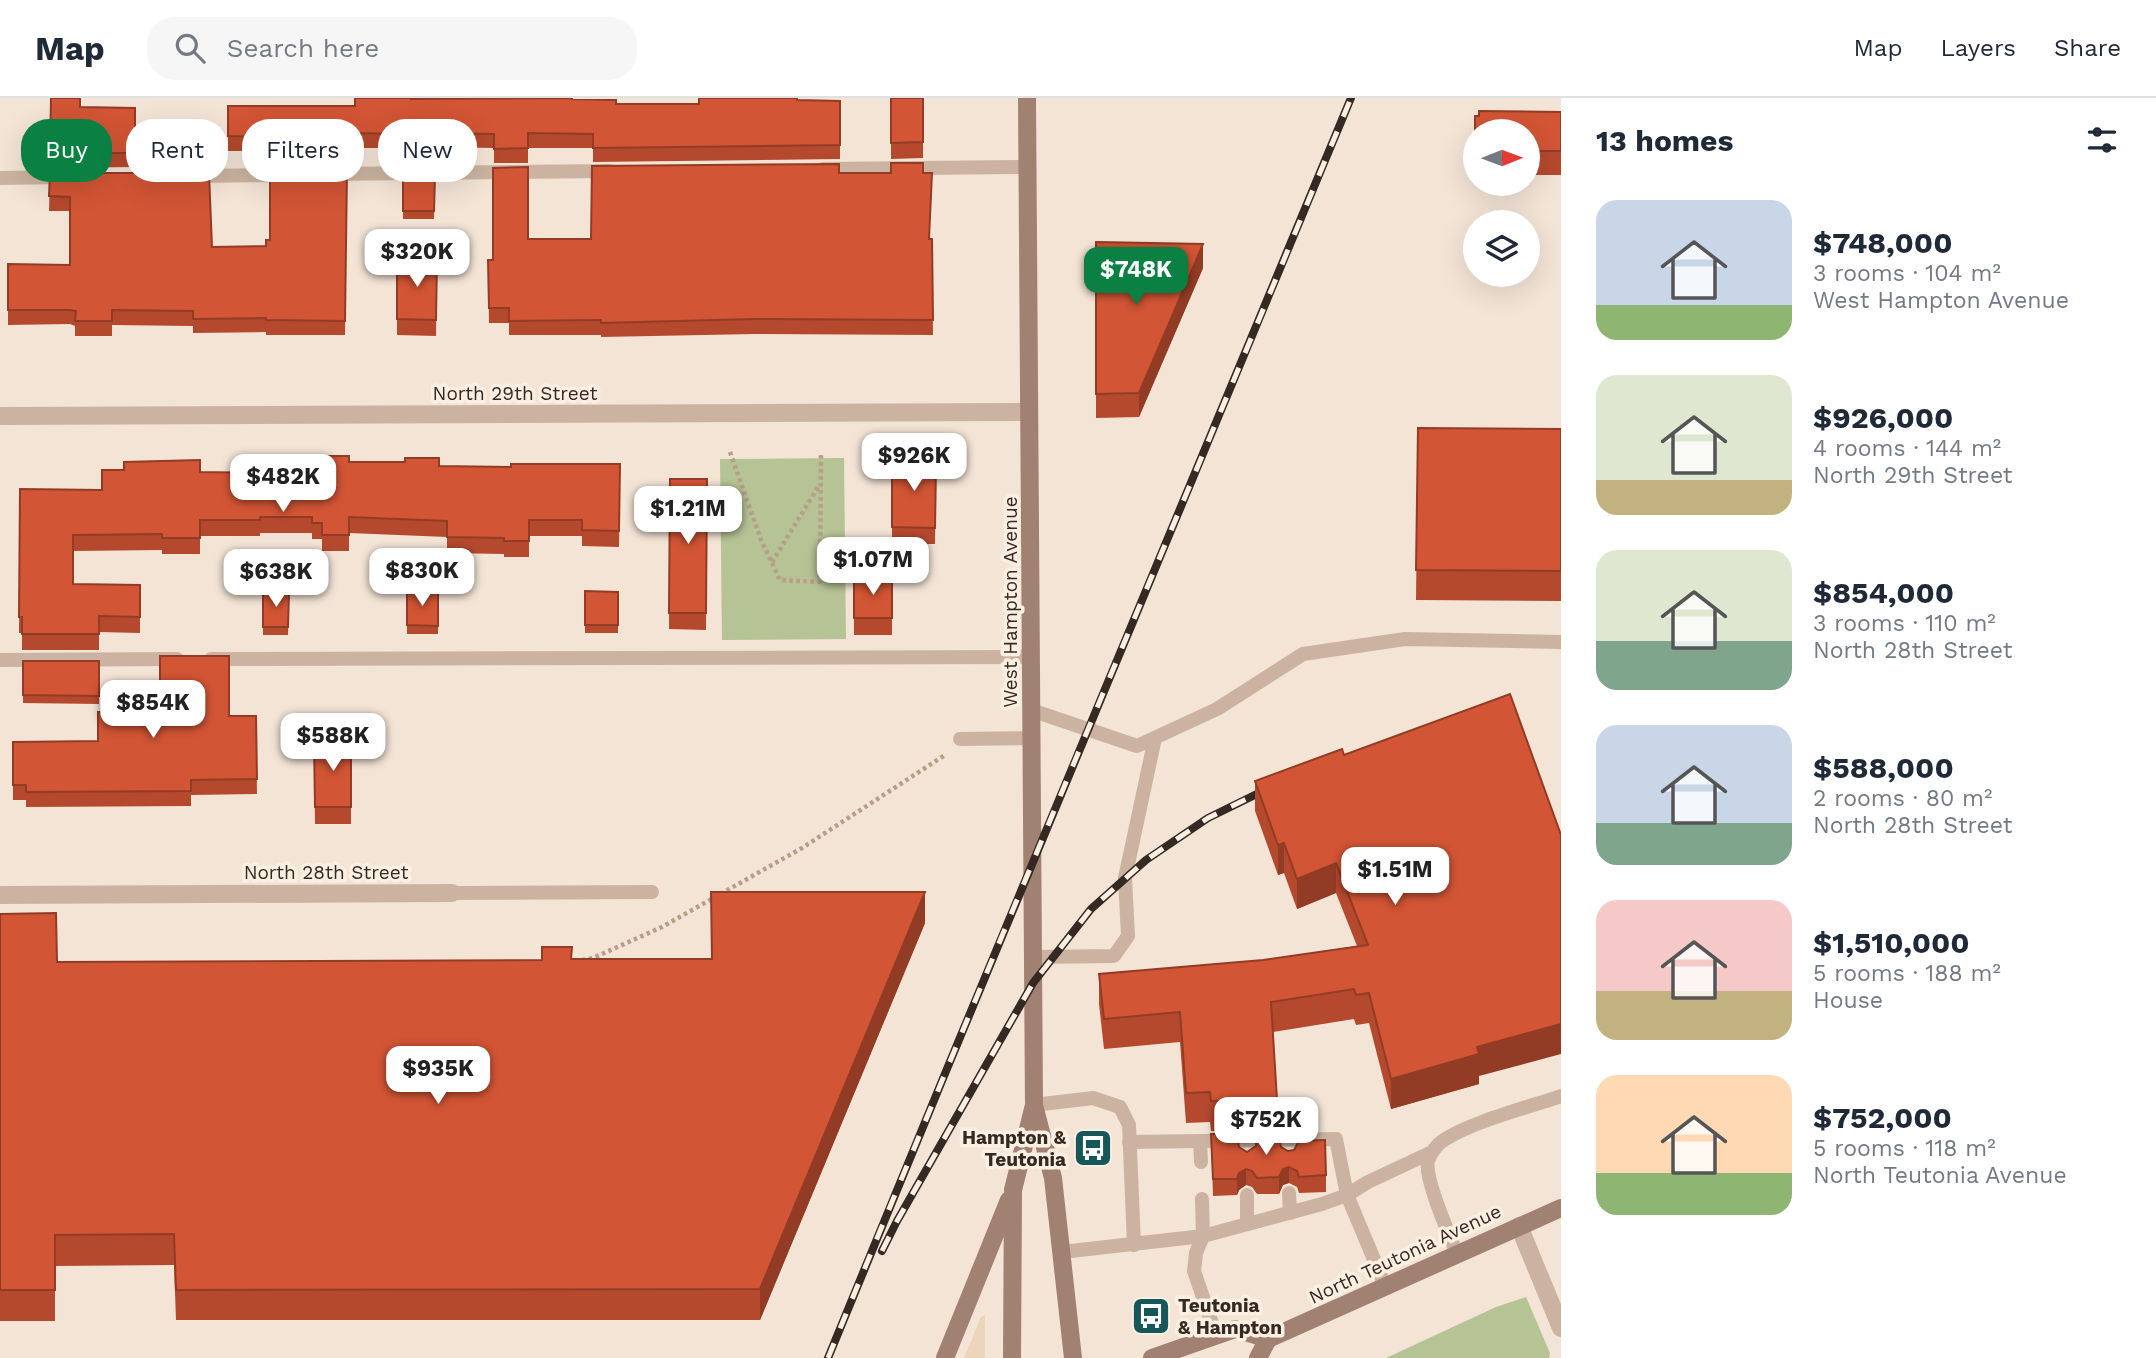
<!DOCTYPE html>
<html lang="en">
<head>
<meta charset="utf-8">
<style>
  body { margin:0; font-family:"Work Sans",sans-serif; background:#f6f6f7; color:#1f2937; height:100vh; display:flex; flex-direction:column; font-size:26px; white-space:nowrap }
  * { box-sizing:border-box; margin:0 }
  p { font-size:23px; color:#747a83 }
  .icon { flex:none; width:38px; height:38px; fill:none; stroke:currentColor; stroke-width:2; stroke-linecap:round; stroke-linejoin:round }
  .map { position:relative; flex:1; overflow:hidden }
  .drawer { display:flex; flex-direction:column; background:#fff; width:595px }
  .drawer>* { flex:none }
  .guide { position:absolute; left:21px; top:21px; width:665px; height:63px; display:flex; gap:14px }
  .needle { width:46px; rotate:89deg }
  .tools { position:absolute; left:1463px; top:21px; display:grid; gap:14px }
  .tools a { display:grid; place-items:center; width:77px; height:77px; border-radius:50%; background:#fff; box-shadow:0 7px 28px #0002; font-size:35px }
  .price { position:absolute; translate:-50% -60px; padding:0 16px; border-radius:14px; background:#fff; color:#222; font-size:23px; line-height:46px; filter:drop-shadow(0 2px 4px #0008) }
  .price::after { content:''; position:absolute; left:50%; top:42px; width:21px; height:16px; margin-left:-10px; background:inherit; clip-path:polygon(0 0,100% 0,50% 100%) }
  .price.current { background:#0b8043; color:#fff }
  ul { padding:0; list-style:none }
  li { display:flex; align-items:center; gap:21px; height:175px; padding:0 35px }
  li span { display:grid; place-items:center; flex:none; width:196px; height:140px; border-radius:21px; color:#555 }
  li>.icon { margin-inline-start:auto }
  span .icon { width:84px; height:84px; fill:#fffc; stroke-width:1 }
  li b { font-size:30px }
  h2 { display:flex; justify-content:space-between; align-items:center; height:84px; padding:0 35px; font-size:30px }
  .chip { padding:0 24px; border-radius:28px; background:#fff; box-shadow:0 7px 28px #0002; font-size:24px; line-height:63px }
  .chip.current { background:#0b8043; color:#fff }
  header { display:flex; align-items:center; gap:42px; box-sizing:border-box; height:98px; padding:0 35px; background:#fff; border-bottom:2px solid #e0e1e3 }
  header strong { font-size:33px }
  nav { display:flex; gap:38px; margin-inline-start:auto; font-size:24px }
  .search { width:490px; height:63px; background:#f6f6f7; display:flex; align-items:center; gap:18px; box-sizing:border-box; padding:0 24px; border-radius:28px; color:#747a83; font-size:26px }
  main { display:flex; flex:1; min-height:0 }
  .map>svg:first-child { display:block }
  .green { fill:#b5c395 }
  .plaza { fill:#edd5bb }
  .lines { fill:none; stroke-linecap:round; stroke-linejoin:round }
  .path { stroke:#b89d8b; stroke-width:4.5; stroke-dasharray:3.5 3.5; stroke-linecap:butt }
  .service { stroke:#ccb3a1; stroke-width:14 }
  .minor { stroke:#ccb3a1; stroke-width:18 }
  .secondary { stroke:#a08172; stroke-width:18 }
  .rail-casing { stroke:#352924; stroke-width:8 }
  .rail { stroke:#fbefe2; stroke-width:5; stroke-dasharray:16; stroke-linecap:butt }
  .wall { fill:#b5492e }
  .shaded-wall { fill:#933c25 }
  .building { fill:#d25535; stroke:#933c25; stroke-width:2 }
  .labels { text-anchor:middle; dominant-baseline:central; stroke-width:7; stroke-linejoin:round; paint-order:stroke }
  .street-label { font-size:19px; fill:#352924; stroke:#fbefe2 }
  .poi-label { font-size:19px; font-weight:bold; fill:#352924; stroke:#fbefe2; text-anchor:end }
</style>
</head>
<body>
<header>
<strong>Map</strong>
<div class="search"><svg class="icon" aria-label="search" viewBox="0 0 24 24"><circle cx="10" cy="10" r="6"/><path d="M15 15l6 6"/></svg>Search here</div>
<nav><a>Map</a><a>Layers</a><a>Share</a></nav>
</header>
<main>
<div class="map">
<svg width="1561" height="1260" viewBox="0 0 1561 1260">
  <rect width="100%" height="100%" fill="#f3e4d6"/>
  <g class="green">
    <polygon points="844,360 846,541 722,542 720,361"/>
    <polygon points="1526,1199 1550,1255 1549,1260 1386,1260 1496,1209"/>
  </g>
  <polygon class="plaza" points="985,1217 985,1260 964,1260 981,1219"/>
  <g class="lines">
    <g class="path">
      <polyline points="730,354 761,442 780,482 820,484 821,354"/>
      <polyline points="772,464 820,386"/>
      <polyline points="582,862 593,860 662,829 802,750 945,657"/>
    </g>
    <g class="service">
      <polyline points="823,71 1028,69"/>
      <polyline points="329,76 610,73"/>
      <polyline points="193,78 288,77"/>
      <polyline points="0,80 68,79"/>
      <polyline points="211,561 1031,559"/>
      <polyline points="0,562 177,561"/>
      <polyline points="1031,612 1137,648 1217,611 1303,556 1405,541 1561,544"/>
      <polyline points="960,641 1032,640"/>
      <polyline points="452,795 652,794"/>
      <polyline points="1034,859 1114,858 1128,838 1125,780 1155,640"/>
      <polyline points="1034,1007 1093,1000 1120,1009 1129,1027 1134,1147"/>
      <polyline points="1200,1043 1201,1064"/>
      <polyline points="1129,1044 1336,1041 1347,1097 1386,1190"/>
      <polyline points="1289,1095 1290,1115"/>
      <polyline points="1247,1126 1247,1097"/>
      <polyline points="1062,1154 1203,1138 1202,1101"/>
      <path d="M 1457,1156 C 1450,1138 1424,1081 1428,1063 C 1430,1056 1437,1046 1444,1042 C 1471,1024 1529,1009 1561,998"/>
      <polyline points="1216,1237 1194,1173 1196,1155 1203,1138 1322,1106 1347,1097 1368,1084 1432,1054"/>
    </g>
    <g class="minor">
      <polyline points="0,318 1029,314"/>
      <polyline points="0,797 452,795"/>
      <polyline points="1519,1128 1561,1230"/>
    </g>
    <g class="secondary">
      <polyline points="1035,1011 1053,1080 1073,1260"/>
      <polyline points="945,1260 1009,1102"/>
      <polyline points="1012,1260 1013,1092 1034,1007 1027,0"/>
      <polyline points="1152,1260 1235,1231 1268,1241"/>
      <polyline points="1258,1260 1268,1241 1561,1110"/>
    </g>
    <g class="rail-casing">
      <g id="rail">
        <polyline points="882,1153 897,1123 1033,885 1091,811 1146,762 1208,720 1273,688"/>
        <path d="M 828,1260 C 1000,839 1177,420 1351,0"/>
      </g>
    </g>
    <use href="#rail" class="rail"/>
  </g>
  <g class="wall">
    <polygon points="51,0 80,9 135,10 135,69 50,70"/>
    <polygon points="891,0 923,0 923,60 891,61"/>
    <polygon points="411,1 572,1 616,6 699,6 797,2 840,3 840,61 593,64 593,50 528,50 528,65 494,65 494,50 436,49 435,66 404,66 404,50 347,50 347,67 270,67 270,53 228,53 228,8 355,8"/>
    <polygon points="1561,14 1561,77 1528,77 1528,33 1475,33 1475,77 1475,18"/>
    <polygon points="347,71 345,237 266,237 266,234 193,235 193,228 112,227 112,238 75,238 75,228 70,226 8,227 8,166 70,167 70,113 49,113 50,75 212,149 266,148 270,142"/>
    <polygon points="839,75 923,75 930,141 932,141 933,237 755,236 601,239 601,237 509,237 509,225 489,225 488,162 493,162 528,141 591,141"/>
    <polygon points="403,77 435,77 434,121 403,121"/>
    <polygon points="1096,144 1203,170 1139,319 1096,320"/>
    <polygon points="397,160 437,160 436,238 397,237"/>
    <polygon points="1418,330 1561,331 1561,503 1416,502"/>
    <polygon points="349,364 439,368 511,369 620,366 619,449 582,448 582,438 529,438 529,459 504,459 504,456 447,455 447,439 349,435 349,453 322,453 322,441 312,441 312,435 260,435 260,438 200,438 200,456 162,456 162,452 73,453 73,486 140,487 140,535 99,534 99,552 22,552 22,535 19,535 20,391 102,392 200,374 267,375"/>
    <polygon points="930,368 936,368 935,446 892,446 892,371"/>
    <polygon points="670,381 707,381 706,532 669,531"/>
    <rect x="854" y="479" width="38" height="58"/>
    <polygon points="263,493 289,493 288,537 263,537"/>
    <polygon points="407,493 438,494 438,536 407,536"/>
    <polygon points="585,493 618,494 618,535 585,535"/>
    <polygon points="23,563 99,563 99,606 23,605"/>
    <polygon points="229,618 256,618 257,696 191,697 191,708 26,709 26,702 13,702 13,644 98,643"/>
    <polygon points="314,642 351,642 351,726 315,726"/>
    <polygon points="1342,651 1479,978 1479,986 1391,1011 1369,925 1356,927 1354,921 1273,934 1277,1002 1277,1032 1211,1033 1210,1024 1186,1025 1180,944 1104,951 1099,906 1099,876 1263,862 1357,848 1336,795 1297,811 1284,775 1278,777 1255,713 1255,683"/>
    <polygon points="0,816 57,864 542,862 542,849 572,861 711,861 925,825 760,1222 176,1222 174,1167 55,1168 55,1223 0,1223"/>
    <polygon points="1211,1036 1247,1054 1281,1049 1326,1077 1326,1094 1299,1095 1297,1089 1289,1085 1283,1087 1279,1096 1257,1096 1252,1089 1246,1087 1239,1092 1237,1097 1213,1098"/>
  </g>
  <g class="shaded-wall">
    <polygon points="1203,146 1203,170 1139,319 1139,295"/>
    <polygon points="1284,745 1284,775 1278,777 1278,747"/>
    <polygon points="1336,765 1336,795 1297,811 1297,781"/>
    <polygon points="925,794 925,825 760,1222 760,1191"/>
    <polygon points="1561,926 1561,956 1479,978 1479,986 1391,1011 1391,981 1477,949"/>
    <polygon points="1289,1069 1289,1085 1283,1087 1279,1096 1279,1079 1283,1071"/>
    <polygon points="1246,1071 1246,1087 1239,1092 1237,1097 1237,1081 1239,1075"/>
  </g>
  <g class="building">
    <polygon points="51,0 80,0 80,9 135,10 135,55 50,55"/>
    <polygon points="355,0 411,0 411,1 572,0 572,1 616,2 616,6 699,6 699,0 797,0 797,2 840,3 840,47 593,50 593,36 528,35 528,50 494,51 494,36 436,35 435,51 404,52 404,36 347,35 347,52 270,53 270,39 228,38 228,8 355,8"/>
    <polygon points="891,0 923,0 923,44 891,45"/>
    <polygon points="1479,13 1561,14 1561,53 1528,53 1528,33 1475,33 1475,53 1475,18 1479,18"/>
    <polygon points="891,65 923,65 923,75 932,75 929,141 932,141 933,222 755,221 601,225 601,222 509,223 509,210 489,210 488,162 493,162 493,70 528,69 528,141 591,141 592,68 839,66 839,75 891,75"/>
    <polygon points="347,71 345,223 266,222 266,220 193,221 193,213 112,212 112,223 75,223 76,213 70,212 8,212 8,166 70,167 70,99 49,98 50,75 209,75 212,149 266,148 266,142 270,142 270,72"/>
    <polygon points="403,77 435,77 434,113 403,113"/>
    <polygon points="1096,144 1203,146 1139,295 1096,296"/>
    <polygon points="397,160 437,160 436,222 397,221"/>
    <polygon points="1418,330 1561,331 1561,473 1416,472"/>
    <polygon points="312,358 349,358 349,364 405,364 405,360 439,360 439,368 511,369 511,366 620,366 619,433 582,432 582,422 529,422 529,443 504,443 504,440 447,439 447,423 349,419 349,437 322,437 322,425 312,425 312,419 260,419 260,422 200,422 200,440 162,440 162,436 73,437 73,486 140,487 140,519 99,518 99,536 22,536 22,519 19,519 20,391 102,392 102,372 124,372 124,364 200,362 200,374 267,375 267,364 312,360"/>
    <polygon points="896,359 930,359 930,368 936,368 935,430 892,429 892,371 896,371"/>
    <polygon points="670,381 707,381 706,515 669,515"/>
    <rect x="854" y="479" width="38" height="41"/>
    <polygon points="263,493 289,493 288,529 263,529"/>
    <polygon points="407,493 438,494 438,528 407,527"/>
    <polygon points="585,493 618,494 618,527 585,527"/>
    <polygon points="160,558 229,558 229,618 256,618 257,681 191,682 191,693 26,694 26,687 13,687 13,644 98,643 98,614 160,614"/>
    <polygon points="23,563 99,563 99,598 23,597"/>
    <polygon points="1510,596 1561,737 1561,926 1477,949 1479,956 1391,981 1369,895 1356,897 1354,891 1271,904 1277,1002 1211,1003 1210,994 1186,995 1180,914 1104,921 1099,876 1263,862 1368,847 1336,765 1297,781 1284,745 1278,747 1255,683 1342,651 1344,657"/>
    <polygon points="314,642 351,642 351,709 315,709"/>
    <polygon points="711,794 925,794 760,1191 176,1192 174,1136 55,1137 55,1192 0,1192 0,816 56,815 57,864 542,862 542,849 572,849 571,861 712,861"/>
    <polygon points="1256,1035 1278,1035 1281,1049 1288,1053 1294,1052 1299,1043 1325,1042 1326,1077 1299,1079 1297,1073 1289,1069 1283,1071 1279,1079 1257,1080 1252,1073 1246,1071 1239,1075 1237,1081 1213,1081 1211,1036 1237,1036 1239,1049 1247,1054 1256,1048"/>
  </g>
  <defs>
    <g id="bus-square" transform="scale(2.0125)"><rect x="-9" y="-9" width="18" height="18" rx="4" fill="#16585a" stroke="#fbefe2"/><path d="M-5-6H5V4H4V6H2V4H-2V6H-4V4H-5ZM-3.5-4V0h7V-4ZM-3.5 1.2v1.5H-2V1.2ZM2 1.2v1.5H3.5V1.2Z" fill="#fff"/></g>
  </defs>
  <g fill-rule="evenodd">
    <use href="#bus-square" x="1093" y="1050"/>
    <use href="#bus-square" x="1151" y="1218"/>
  </g>
  <g class="labels">
    <g class="street-label">
      <text x="515" y="295">North 29th Street</text>
      <text transform="translate(1010 504) rotate(-90)">West Hampton Avenue</text>
      <text x="326" y="774">North 28th Street</text>
      <text transform="translate(1405 1156) rotate(-25)">North Teutonia Avenue</text>
    </g>
    <g class="poi-label">
      <text x="1066" y="1039">Hampton &amp;<tspan x="1066" dy="22">Teutonia</tspan></text>
      <text x="1178" y="1207" text-anchor="start">Teutonia<tspan x="1178" dy="22">&amp; Hampton</tspan></text>
    </g>
  </g>
</svg>
<div class="tools">
<a><svg class="needle" viewBox="-14 -14 28 28"><path d="M0-13l5 13h-10z" fill="#e53935"/><path d="M0 13l5-13h-10z" fill="#747a83"/></svg></a>
<a><svg class="icon" aria-label="layers" viewBox="0 0 24 24"><path d="M12 4l9 5-9 5-9-5zM3 14l9 5 9-5"/></svg></a>
</div>
<b class="price" style="left:417px;top:191px">$320K</b>
<b class="price current" style="left:1136px;top:209px">$748K</b>
<b class="price" style="left:914px;top:395px">$926K</b>
<b class="price" style="left:283px;top:416px">$482K</b>
<b class="price" style="left:688px;top:448px">$1.21M</b>
<b class="price" style="left:873px;top:499px">$1.07M</b>
<b class="price" style="left:422px;top:510px">$830K</b>
<b class="price" style="left:276px;top:511px">$638K</b>
<b class="price" style="left:153px;top:642px">$854K</b>
<b class="price" style="left:333px;top:675px">$588K</b>
<b class="price" style="left:1395px;top:809px">$1.51M</b>
<b class="price" style="left:438px;top:1008px">$935K</b>
<b class="price" style="left:1266px;top:1059px">$752K</b>
<div class="guide">
<a class="chip current">Buy</a>
<a class="chip">Rent</a>
<a class="chip">Filters</a>
<a class="chip">New</a>
</div>
</div>
<section class="drawer">
<h2>13 homes<svg class="icon" aria-label="filters" viewBox="0 0 24 24"><path d="M4 7h16M4 17h16"/><circle cx="9" cy="7" r="2"/><circle cx="15" cy="17" r="2"/></svg></h2>
<ul>
<li><span style="background:linear-gradient(#c9d6e8 75%,#8fb573 0)"><svg class="icon" aria-label="home" viewBox="0 0 24 24"><path d="M3 11l9-7 9 7M6 9v11h12V9"/></svg></span><div><b>$748,000</b><p>3 rooms · 104 m²</p><p>West Hampton Avenue</p></div></li>
<li><span style="background:linear-gradient(#dfe7d0 75%,#c2b280 0)"><svg class="icon" aria-label="home" viewBox="0 0 24 24"><path d="M3 11l9-7 9 7M6 9v11h12V9"/></svg></span><div><b>$926,000</b><p>4 rooms · 144 m²</p><p>North 29th Street</p></div></li>
<li><span style="background:linear-gradient(#dfe7d0 65%,#7fa58c 0)"><svg class="icon" aria-label="home" viewBox="0 0 24 24"><path d="M3 11l9-7 9 7M6 9v11h12V9"/></svg></span><div><b>$854,000</b><p>3 rooms · 110 m²</p><p>North 28th Street</p></div></li>
<li><span style="background:linear-gradient(#c9d6e8 70%,#7fa58c 0)"><svg class="icon" aria-label="home" viewBox="0 0 24 24"><path d="M3 11l9-7 9 7M6 9v11h12V9"/></svg></span><div><b>$588,000</b><p>2 rooms · 80 m²</p><p>North 28th Street</p></div></li>
<li><span style="background:linear-gradient(#f6c9c9 65%,#c2b280 0)"><svg class="icon" aria-label="home" viewBox="0 0 24 24"><path d="M3 11l9-7 9 7M6 9v11h12V9"/></svg></span><div><b>$1,510,000</b><p>5 rooms · 188 m²</p><p>House</p></div></li>
<li><span style="background:linear-gradient(#ffd9b3 70%,#8fb573 0)"><svg class="icon" aria-label="home" viewBox="0 0 24 24"><path d="M3 11l9-7 9 7M6 9v11h12V9"/></svg></span><div><b>$752,000</b><p>5 rooms · 118 m²</p><p>North Teutonia Avenue</p></div></li>
</ul>
</section>
</main>
</body>
</html>
